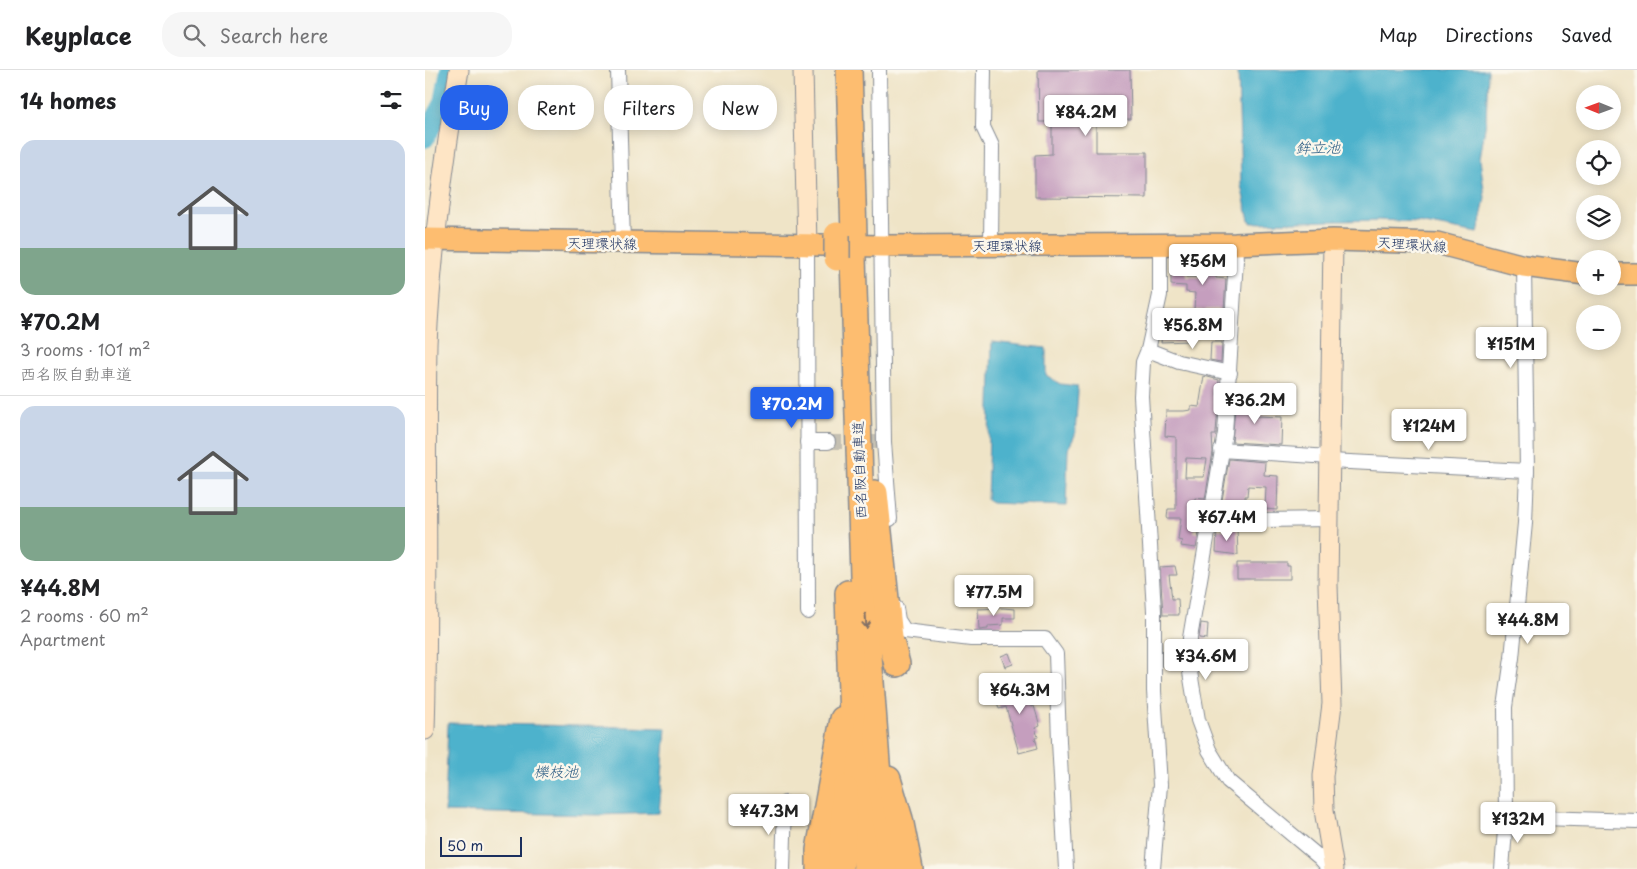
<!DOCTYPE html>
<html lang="en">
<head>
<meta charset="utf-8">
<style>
  body { margin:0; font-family:"Playpen Sans","Klee One",sans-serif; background:#f6f6f6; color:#202124; height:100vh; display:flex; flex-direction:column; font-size:19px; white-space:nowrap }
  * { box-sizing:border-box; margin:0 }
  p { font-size:16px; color:#757577 }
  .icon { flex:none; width:28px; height:28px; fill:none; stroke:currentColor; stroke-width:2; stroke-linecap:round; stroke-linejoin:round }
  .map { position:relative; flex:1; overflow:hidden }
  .side { display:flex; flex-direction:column; background:#fff; width:425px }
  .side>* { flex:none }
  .hud { position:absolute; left:15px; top:15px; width:475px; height:45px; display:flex; gap:10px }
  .needle { width:32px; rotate:271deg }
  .fabs { position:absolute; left:1151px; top:15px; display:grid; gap:10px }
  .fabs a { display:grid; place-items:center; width:45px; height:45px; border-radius:50%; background:#fff; box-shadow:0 2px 12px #0003; font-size:25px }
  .scale { position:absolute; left:15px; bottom:12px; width:82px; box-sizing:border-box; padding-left:5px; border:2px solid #1b2f5e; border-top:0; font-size:14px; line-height:18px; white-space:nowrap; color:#1b2f5e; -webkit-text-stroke:4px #fbf7ec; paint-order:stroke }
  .price { position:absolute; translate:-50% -42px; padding:0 11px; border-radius:5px; background:#fff; color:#222; font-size:16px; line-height:32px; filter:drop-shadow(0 1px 2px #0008) }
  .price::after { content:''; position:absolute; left:50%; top:30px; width:15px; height:11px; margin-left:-8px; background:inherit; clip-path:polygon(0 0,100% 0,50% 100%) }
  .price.on { background:#2563eb; color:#fff }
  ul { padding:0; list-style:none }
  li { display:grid; align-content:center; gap:10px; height:265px; padding:0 20px }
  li+li { border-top:1px solid #e0e0e0 }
  li span { display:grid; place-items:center; height:155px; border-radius:15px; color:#555 }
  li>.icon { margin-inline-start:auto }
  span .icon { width:90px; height:90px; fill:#fffc; stroke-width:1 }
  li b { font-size:21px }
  h2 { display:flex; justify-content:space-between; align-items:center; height:60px; padding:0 20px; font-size:21px }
  .tag { padding:0 18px; border-radius:20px; background:#fff; box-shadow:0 2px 12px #0003; font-size:18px; line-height:45px }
  .tag.on { background:#2563eb; color:#fff }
  header { display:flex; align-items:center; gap:30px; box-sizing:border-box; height:70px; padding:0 25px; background:#fff; border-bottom:1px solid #e0e0e0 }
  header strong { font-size:24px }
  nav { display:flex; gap:28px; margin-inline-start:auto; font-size:18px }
  .search { width:350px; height:45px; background:#f6f6f6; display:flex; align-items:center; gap:12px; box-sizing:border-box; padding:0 18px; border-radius:20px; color:#757577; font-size:19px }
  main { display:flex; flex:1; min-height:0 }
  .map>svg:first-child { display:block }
  .water { fill:#4db2cc; stroke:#347095 }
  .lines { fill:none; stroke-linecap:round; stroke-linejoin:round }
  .river { stroke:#4db2cc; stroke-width:20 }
  .building { fill:#c59ebe; fill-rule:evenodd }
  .street-tunnel { stroke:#c5c0b2; stroke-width:14; stroke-dasharray:14 7; stroke-linecap:butt }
  .street-casing { stroke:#858a92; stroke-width:16 }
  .secondary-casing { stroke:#858a92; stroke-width:21 }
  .primary-casing { stroke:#858a92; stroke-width:24 }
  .highway-casing { stroke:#858a92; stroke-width:28 }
  .street { stroke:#fff; stroke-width:14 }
  .secondary { stroke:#fee5c5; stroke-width:19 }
  .primary { stroke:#fdbd6f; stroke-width:21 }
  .highway { stroke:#fdbd6f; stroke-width:25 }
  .highway-bridge-casing { stroke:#858a92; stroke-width:28; stroke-linecap:butt }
  .highway-bridge { stroke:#fdbd6f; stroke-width:25 }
  .oneway { stroke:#816f66 }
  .labels { text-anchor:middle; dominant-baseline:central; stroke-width:5; stroke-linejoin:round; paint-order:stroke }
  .street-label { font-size:14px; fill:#1b2f5e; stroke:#fbf7ec }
  .water-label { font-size:15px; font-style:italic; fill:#2c5d84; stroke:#fbf7ec }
</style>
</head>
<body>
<header>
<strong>Keyplace</strong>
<div class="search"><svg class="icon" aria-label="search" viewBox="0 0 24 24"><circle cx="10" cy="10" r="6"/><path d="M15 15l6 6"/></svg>Search here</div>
<nav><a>Map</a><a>Directions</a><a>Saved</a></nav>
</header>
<main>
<section class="side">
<h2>14 homes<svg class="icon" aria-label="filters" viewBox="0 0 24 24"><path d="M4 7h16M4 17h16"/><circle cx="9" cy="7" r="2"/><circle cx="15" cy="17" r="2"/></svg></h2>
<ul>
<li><span style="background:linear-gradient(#c9d6e8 70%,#7fa58c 0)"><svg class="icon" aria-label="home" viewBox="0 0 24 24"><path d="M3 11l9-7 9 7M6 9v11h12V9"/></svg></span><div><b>¥70.2M</b><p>3 rooms · 101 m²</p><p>西名阪自動車道</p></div></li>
<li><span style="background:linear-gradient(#c9d6e8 65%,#7fa58c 0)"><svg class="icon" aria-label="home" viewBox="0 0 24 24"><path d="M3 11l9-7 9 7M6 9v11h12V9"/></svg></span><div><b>¥44.8M</b><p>2 rooms · 60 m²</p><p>Apartment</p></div></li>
</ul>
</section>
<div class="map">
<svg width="1212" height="799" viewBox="0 0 1212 799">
  <rect width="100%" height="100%" fill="#fbf7ec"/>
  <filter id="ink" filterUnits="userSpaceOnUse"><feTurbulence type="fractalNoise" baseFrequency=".02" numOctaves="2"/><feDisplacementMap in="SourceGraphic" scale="10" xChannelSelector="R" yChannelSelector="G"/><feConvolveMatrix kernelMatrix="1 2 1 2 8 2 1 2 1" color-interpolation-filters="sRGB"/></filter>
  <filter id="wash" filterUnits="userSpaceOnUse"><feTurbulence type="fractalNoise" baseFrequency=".0096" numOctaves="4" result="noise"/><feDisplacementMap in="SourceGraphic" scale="20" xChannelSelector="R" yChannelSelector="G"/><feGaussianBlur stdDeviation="1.12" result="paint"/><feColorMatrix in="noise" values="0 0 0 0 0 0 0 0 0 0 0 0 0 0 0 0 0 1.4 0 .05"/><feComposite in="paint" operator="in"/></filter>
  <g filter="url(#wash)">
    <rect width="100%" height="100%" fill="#efe4c7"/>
    <g class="water">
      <polygon points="813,0 1063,0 1061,51 1055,89 1060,128 1053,163 994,152 954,150 827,153 824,151 816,115"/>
      <polygon points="567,272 621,278 621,305 635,314 652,316 653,321 650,365 643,380 641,436 567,433 562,430"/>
      <polygon points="23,653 241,658 234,743 173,745 20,742"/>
    </g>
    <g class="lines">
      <polyline class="river" points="0,68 19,33 25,0"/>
    </g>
    <g id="blocks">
      <g class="building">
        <polygon points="613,0 705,0 706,49 671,50 671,82 722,82 722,128 610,127 610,85 627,84 627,52 614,52"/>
        <polygon points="780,187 799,187 799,191 790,191 791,208 801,209 799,239 769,240 770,223 761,222 761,216 746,215 746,198 761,198 761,207 781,207"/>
        <polygon points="765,246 766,271 736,272 739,247"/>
        <polygon points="786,272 797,272 796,292 785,290"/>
        <path d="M 779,306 L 794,310 L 792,325 L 794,325 L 791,362 L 791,365 L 787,365 L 788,382 L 780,429 L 770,428 L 769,462 L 774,463 L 771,478 L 756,476 L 757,471 L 753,470 L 756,448 L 742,448 L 743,439 L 751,439 L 751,367 L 740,366 L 741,341 L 759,341 L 766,340 L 766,336 L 774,337 ZM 761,388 L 782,389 L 779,407 L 760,407 Z"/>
        <polygon points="813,325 825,325 825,336 831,336 832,346 857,347 856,375 807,372 811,327 813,327"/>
        <polygon points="804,389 840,392 839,405 853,406 852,440 840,439 841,417 823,416 822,426 820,426 821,442 795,442"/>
        <polygon points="812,459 813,485 791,482 792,460"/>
        <polygon points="812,493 862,493 862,496 865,496 865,509 812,509"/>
        <polygon points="750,496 752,505 744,505 747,529 753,529 754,545 738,545 735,497"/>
        <polygon points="578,538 590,539 590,548 578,548 578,555 563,556 563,559 554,560 553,539"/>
        <polygon points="776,553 783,554 782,569 774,568"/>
        <polygon points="584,583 588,594 580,597 576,586"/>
        <polygon points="597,609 607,637 609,636 615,656 610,658 613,667 610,668 613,678 594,683 581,637 574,639 569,621"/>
      </g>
    </g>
  </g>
  <g filter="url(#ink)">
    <use href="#blocks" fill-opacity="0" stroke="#858a92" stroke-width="1"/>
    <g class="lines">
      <polyline class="street-tunnel" points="403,372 453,372"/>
      <g class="street-casing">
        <g id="street">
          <polyline points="193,0 198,173"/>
          <polyline points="454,0 459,372 465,449"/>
          <polyline points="559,0 558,57 567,76 566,175"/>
          <polyline points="810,174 811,190 800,363 765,568 765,602 773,650 784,680 803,711 895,788 905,799"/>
          <polyline points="382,176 383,542"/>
          <polyline points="723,280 754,292 805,303"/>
          <polyline points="382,372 403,372"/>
          <polyline points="796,380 905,387"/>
          <polyline points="905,391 1102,401"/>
          <polyline points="784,451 904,449"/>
          <polyline points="471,538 473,550 480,561 546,569 620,569 631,584 634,671 641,799"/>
          <polyline points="1081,747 1212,751"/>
          <polyline points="358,799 360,733"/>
          <polyline points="728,799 735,715 729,621 729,541 716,326 718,292 723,280 735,225 735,174"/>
          <polyline points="1077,799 1081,747 1080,637 1087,588 1100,453 1102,401 1099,196"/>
        </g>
      </g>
      <g class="secondary-casing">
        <g id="secondary">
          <polyline points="378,0 382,176"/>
          <polyline points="908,170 903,515 907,634 898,706 899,740 909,799"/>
          <path d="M 0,660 C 4,531 0,402 2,274 C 6,182 19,90 34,0"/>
        </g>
      </g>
      <g class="primary-casing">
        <g id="primary">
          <polyline points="0,169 458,176 810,174 908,170 1012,173 1099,196 1160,204"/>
          <polyline points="1188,204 1212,204"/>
        </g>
      </g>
      <g class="highway-casing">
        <g id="highway">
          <polyline points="424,0 429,165"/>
          <polyline points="428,187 438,505 456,746 464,799"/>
          <polyline points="450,423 465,568 472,594"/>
          <path d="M 423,523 C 426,615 426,708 442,799"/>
          <polyline points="463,709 475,749 485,799"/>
          <polyline points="394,799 394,780 418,649"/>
          <polyline points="416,799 420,719"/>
        </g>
      </g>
      <use href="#street" class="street"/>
      <use href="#secondary" class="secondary"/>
      <use href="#primary" class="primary"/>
      <use href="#highway" class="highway"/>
      <g class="highway-bridge-casing">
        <polyline id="highway-bridge" points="412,165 412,188"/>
      </g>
      <use href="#highway-bridge" class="highway-bridge"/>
    </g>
    <defs><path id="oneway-shaft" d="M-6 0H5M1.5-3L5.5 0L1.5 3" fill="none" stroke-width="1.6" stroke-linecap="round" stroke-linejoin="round" transform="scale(1.25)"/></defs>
    <use class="oneway" href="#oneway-shaft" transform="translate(441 551) rotate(86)"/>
  </g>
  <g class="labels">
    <g class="street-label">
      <text transform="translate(177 173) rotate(1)">天理環状線</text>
      <text transform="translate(987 174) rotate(4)">天理環状線</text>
      <text x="582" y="175">天理環状線</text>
      <text transform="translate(434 400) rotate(-92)">西名阪自動車道</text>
    </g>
    <g class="water-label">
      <text x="893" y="76">鉾立池</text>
      <text x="131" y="700">櫟枝池</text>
    </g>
  </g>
</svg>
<div class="fabs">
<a><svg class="needle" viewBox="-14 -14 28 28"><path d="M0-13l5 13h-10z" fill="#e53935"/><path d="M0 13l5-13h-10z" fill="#757577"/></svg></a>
<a><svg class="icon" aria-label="locate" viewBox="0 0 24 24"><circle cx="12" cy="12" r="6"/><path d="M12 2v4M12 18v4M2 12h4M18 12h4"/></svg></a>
<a><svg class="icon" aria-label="layers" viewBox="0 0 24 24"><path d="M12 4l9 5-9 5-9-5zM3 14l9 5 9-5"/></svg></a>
<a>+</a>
<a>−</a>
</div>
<div class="scale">50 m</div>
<b class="price" style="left:661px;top:67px">¥84.2M</b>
<b class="price" style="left:778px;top:216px">¥56M</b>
<b class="price" style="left:768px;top:280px">¥56.8M</b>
<b class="price" style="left:1086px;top:299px">¥151M</b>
<b class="price" style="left:830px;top:355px">¥36.2M</b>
<b class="price on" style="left:367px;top:359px">¥70.2M</b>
<b class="price" style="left:1004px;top:381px">¥124M</b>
<b class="price" style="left:802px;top:472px">¥67.4M</b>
<b class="price" style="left:569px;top:547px">¥77.5M</b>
<b class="price" style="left:1103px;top:575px">¥44.8M</b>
<b class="price" style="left:781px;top:611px">¥34.6M</b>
<b class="price" style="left:595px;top:645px">¥64.3M</b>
<b class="price" style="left:344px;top:766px">¥47.3M</b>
<b class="price" style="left:1093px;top:774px">¥132M</b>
<div class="hud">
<a class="tag on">Buy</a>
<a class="tag">Rent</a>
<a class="tag">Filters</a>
<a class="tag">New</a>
</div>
</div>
</main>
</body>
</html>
